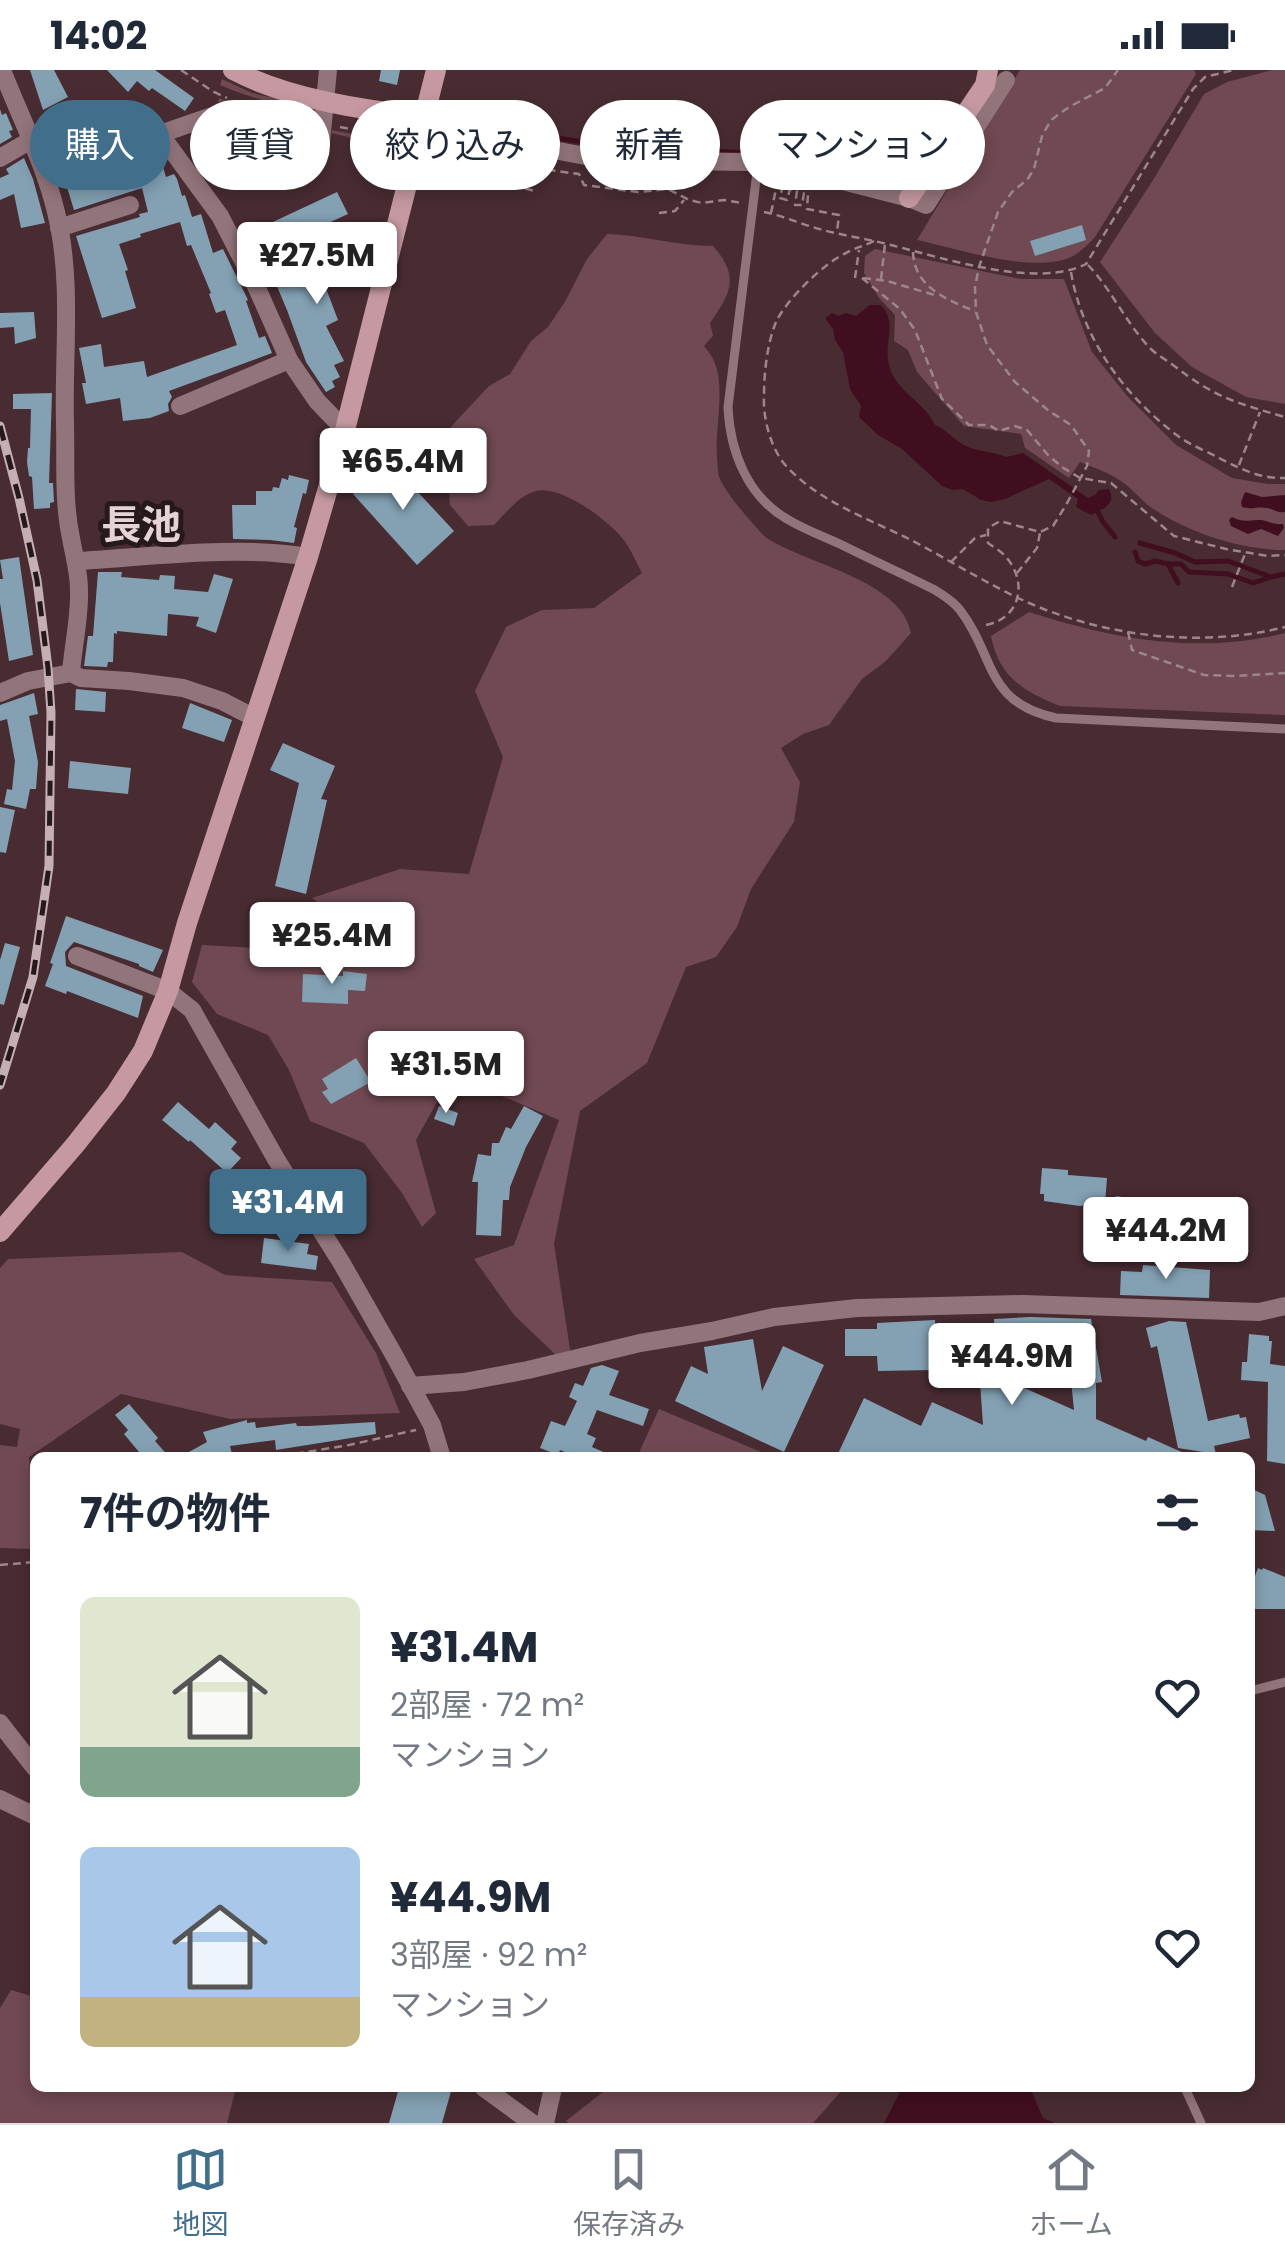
<!DOCTYPE html>
<html lang="ja">
<head>
<meta charset="utf-8">
<style>
  body { margin:0; font-family:Poppins,"Noto Sans JP",sans-serif; background:#f2f2f3; color:#1f2937; height:100vh; display:flex; flex-direction:column; font-size:38px; white-space:nowrap }
  * { box-sizing:border-box; margin:0 }
  p { font-size:32px; color:#747a83 }
  .icon { flex:none; width:55px; height:55px; fill:none; stroke:currentColor; stroke-width:2; stroke-linecap:round; stroke-linejoin:round }
  .map { position:relative; flex:1; overflow:hidden }
  .side { position:absolute; left:30px; top:1382px; width:1225px; height:640px; display:flex; flex-direction:column; background:#fff; border-radius:15px; box-shadow:0 5px 15px #0003 }
  .side>* { flex:none }
  .hud { position:absolute; left:30px; top:30px; width:1225px; height:90px; display:flex; gap:20px }
  .price { position:absolute; translate:-50% -85px; padding:0 22px; border-radius:10px; background:#fff; color:#222; font-size:32px; line-height:65px; filter:drop-shadow(0 2px 5px #0008) }
  .price::after { content:''; position:absolute; left:50%; top:60px; width:30px; height:22px; margin-left:-15px; background:inherit; clip-path:polygon(0 0,100% 0,50% 100%) }
  .price.selected { background:#416e8b; color:#fff }
  ul { padding:0; list-style:none }
  li { display:flex; align-items:center; gap:30px; height:250px; padding:0 50px }
  li span { display:grid; place-items:center; flex:none; width:280px; height:200px; border-radius:15px; color:#555 }
  li>.icon { margin-inline-start:auto }
  span .icon { width:120px; height:120px; fill:#fffc; stroke-width:1 }
  li b { font-size:42px }
  h2 { display:flex; justify-content:space-between; align-items:center; height:120px; padding:0 50px; font-size:42px }
  .pill { padding:0 35px; border-radius:45px; background:#fff; box-shadow:0 5px 15px #0003; font-size:35px; line-height:90px }
  .pill.selected { background:#416e8b; color:#fff }
  .status { display:flex; justify-content:space-between; align-items:center; height:70px; padding:0 50px; background:#fff; direction:ltr }
  .status svg { height:28px; fill:currentColor }
  .menu { display:flex; justify-content:space-around; align-items:center; height:140px; border-top:2px solid #e0e1e3; background:#fff; font-size:28px; color:#747a83 }
  .menu a { display:grid; justify-items:center; gap:5px }
  .menu .selected { color:#416e8b }
  .map>svg:first-child { display:block }
  .green { fill:#704952 }
  .water { fill:#410e1f }
  .lines { fill:none; stroke-linecap:round; stroke-linejoin:round }
  .stream { stroke:#410e1f; stroke-width:5 }
  .building { fill:#83a1b3 }
  .path { stroke:#9d868a; stroke-width:2.5; stroke-dasharray:8 5; stroke-linecap:butt }
  .lane { stroke:#92757b; stroke-width:9 }
  .street { stroke:#92757b; stroke-width:18 }
  .secondary { stroke:#c699a2; stroke-width:20 }
  .rail-casing { stroke:#c4afb3; stroke-width:9 }
  .rail { stroke:#26191b; stroke-width:5; stroke-dasharray:15; stroke-linecap:butt }
  .labels { text-anchor:middle; dominant-baseline:central; stroke-width:10; stroke-linejoin:round; paint-order:stroke }
  .quarter-label { font-size:40px; font-weight:bold; fill:#e5d2d5; stroke:#26191b }
</style>
</head>
<body>
<div class="status"><b>14:02</b><svg viewBox="0 0 49 12"><path d="M0 12V9h3v3zM5 12V6h3v6zM10 12V3h3v9zM15 12V0h3v12zM26 1h20v11H26zM47 4h2v5h-2z"/></svg></div>
<div class="map">
<svg width="1285" height="2053" viewBox="0 0 1285 2053">
  <rect width="100%" height="100%" fill="#482c32"/>
  <g class="green">
    <path d="M 1020,0 L 1194,0 L 1196,4 L 1095,167 C 1088,174 1080,183 1071,187 C 1032,204 959,179 917,170 Z"/>
    <polygon points="1272,0 1285,0 1285,334 1246,327 1192,297 1155,263 1100,192 1153,110 1204,24 1227,12"/>
    <path d="M 222,9 L 252,23 L 312,37 L 312,41 C 279,36 251,28 220,15 Z"/>
    <path d="M 219,28 C 252,43 282,51 318,57 L 317,62 C 281,55 250,47 218,32 Z"/>
    <polygon points="332,60 383,70 396,87 389,118 380,110 377,83 365,71 331,63"/>
    <path d="M 607,164 C 643,165 677,176 713,176 C 740,206 731,223 710,253 L 713,266 L 704,276 C 731,303 714,352 717,387 C 718,394 717,403 720,409 C 726,422 738,436 747,447 C 754,454 760,463 768,469 C 808,494 902,511 911,563 L 886,591 L 862,609 L 829,655 L 803,664 L 781,678 L 800,712 L 794,752 L 751,819 L 737,857 L 716,887 L 686,897 L 647,993 L 580,1041 L 554,1174 L 571,1286 L 558,1287 L 514,1245 L 474,1189 L 514,1175 L 559,1050 L 452,1005 L 416,1070 L 436,1143 L 422,1157 L 402,1123 L 364,1073 L 310,1051 L 289,1000 L 268,965 L 217,944 L 192,912 L 202,875 L 344,883 L 353,860 L 312,828 L 400,799 L 469,804 L 503,687 L 475,621 L 506,557 L 542,540 L 594,538 L 642,503 C 636,492 631,479 623,469 C 608,450 561,415 536,421 C 518,426 507,442 494,455 L 468,456 L 450,435 L 449,420 L 462,400 L 442,376 L 445,364 L 459,348 L 489,316 L 510,304 L 531,271 L 548,257 L 566,230 L 587,189 Z"/>
    <path d="M 875,179 L 1021,209 L 1064,209 L 1092,282 L 1127,326 L 1176,375 L 1232,408 L 1268,414 L 1285,414 L 1285,480 C 1241,480 1189,463 1152,438 C 1139,429 1130,415 1116,408 C 1105,401 1092,397 1080,392 L 1069,408 L 1025,378 L 1021,364 L 964,356 L 917,302 L 908,280 L 894,271 L 895,245 L 879,228 L 864,203 L 865,186 Z"/>
    <path d="M 1029,542 C 1113,569 1198,585 1285,563 L 1285,645 L 1060,636 C 1023,621 999,607 991,566 Z"/>
    <polygon points="182,1182 225,1205 332,1212 376,1283 400,1343 230,1349 121,1324 29,1387 35,1479 0,1478 0,1375 17,1377 20,1359 0,1354 0,1198 8,1189"/>
    <polygon points="659,1339 773,1387 637,1387"/>
    <polygon points="11,1920 35,1927 35,2018 236,2018 227,2053 0,2053 0,1938"/>
    <polygon points="608,2018 844,2018 813,2053 569,2053 566,2051"/>
  </g>
  <g class="water">
    <path d="M 870,235 L 881,235 C 897,252 885,270 888,290 C 892,321 923,329 935,355 C 947,360 954,370 964,375 C 977,382 993,381 1006,387 L 1023,383 L 1088,428 L 1095,425 L 1099,420 L 1109,419 C 1117,435 1102,439 1091,445 L 1076,437 L 1078,429 L 1049,409 L 1005,429 L 991,432 L 981,430 L 963,419 L 953,420 L 942,416 L 902,379 L 878,365 L 859,347 L 861,336 L 850,319 L 843,282 L 835,270 L 833,259 L 825,248 L 832,243 L 838,246 L 846,243 L 856,246 Z"/>
    <path d="M 1245,422 L 1262,427 L 1285,425 L 1285,442 C 1277,443 1274,439 1267,438 C 1257,436 1251,440 1242,437 L 1241,432 Z"/>
    <path d="M 1232,447 C 1243,453 1248,450 1261,450 C 1269,451 1273,455 1283,454 L 1284,458 L 1278,466 L 1261,459 L 1248,464 L 1231,456 L 1229,450 Z"/>
    <polygon points="902,2018 1030,2018 1043,2048 1055,2053 884,2053"/>
  </g>
  <g class="lines">
    <g class="stream">
      <polyline points="551,67 609,76 751,83 897,108"/>
      <polyline points="1098,442 1103,452 1115,467"/>
      <polyline points="1140,473 1175,483 1195,492 1228,491 1271,507 1285,504"/>
      <polyline points="1135,482 1138,491 1145,494 1155,491 1168,494 1178,513"/>
      <polyline points="1168,494 1181,494 1189,502 1228,504 1253,513 1268,508"/>
    </g>
  </g>
  <g class="building">
    <polygon points="30,0 54,0 68,27 43,40"/>
    <polygon points="107,0 155,0 194,28 185,41 152,18 149,21 137,11 128,22"/>
    <polygon points="381,0 400,0 397,15 379,11"/>
    <polygon points="0,39 2,45 6,43 13,60 9,61 12,67 0,74"/>
    <polygon points="221,59 257,103 237,119 202,75"/>
    <polygon points="24,88 33,109 45,153 21,158 14,124 0,130 0,108 9,104 6,99"/>
    <polygon points="146,90 147,94 161,90 166,107 174,104 177,109 182,126 185,125 192,147 201,144 213,183 223,179 248,230 246,231 259,268 265,266 272,283 169,321 172,327 168,334 169,341 150,348 123,351 120,328 86,334 82,313 86,313 79,278 101,274 104,297 144,291 147,307 237,275 225,240 216,243 209,224 211,223 191,175 187,176 180,152 140,164 141,167 119,174 128,200 125,201 136,238 102,248 76,166 140,147 139,144 148,142 142,118 74,140 63,104 84,98 87,108"/>
    <polygon points="337,122 348,144 270,180 260,158"/>
    <polygon points="1082,155 1086,170 1035,186 1030,171"/>
    <polygon points="362,164 369,185 319,200 338,250 326,256 344,291 334,295 340,307 332,311 335,317 326,322 306,292 287,240 273,207 322,186 319,177"/>
    <polygon points="34,242 36,268 15,274 14,257 0,258 0,243"/>
    <polygon points="52,323 49,413 53,413 54,432 50,433 50,438 34,439 32,407 29,406 27,392 28,378 30,378 31,339 13,339 13,324"/>
    <polygon points="389,391 454,461 417,495 353,424"/>
    <polygon points="289,405 309,410 306,424 303,423 294,457 297,458 294,473 270,470 233,469 232,435 256,435 256,421 272,421 273,417 279,418 282,408 288,410"/>
    <polygon points="19,487 33,585 9,591 0,533 0,509 3,509 0,490"/>
    <polygon points="98,502 122,502 121,507 159,510 160,505 175,506 174,519 208,522 214,504 233,509 216,563 196,556 199,547 168,544 167,566 117,561 117,564 114,563 113,592 108,592 107,597 84,596 88,566 93,566"/>
    <polygon points="76,619 106,622 105,642 75,640"/>
    <polygon points="34,623 38,644 29,646 38,692 36,719 30,719 26,739 4,734 7,719 12,720 15,691 7,649 0,651 0,635"/>
    <polygon points="190,633 232,650 224,672 182,658"/>
    <polygon points="283,673 335,696 321,729 327,730 306,824 275,816 299,713 270,700"/>
    <polygon points="70,691 131,698 128,724 68,718"/>
    <polygon points="0,737 15,740 6,783 0,782"/>
    <polygon points="66,846 163,880 153,902 139,896 139,894 74,872 65,882 66,896 143,926 138,948 67,921 66,924 45,916 53,894 50,893"/>
    <polygon points="5,873 20,877 4,935 0,934 0,890"/>
    <polygon points="343,901 367,904 365,921 348,920 348,934 302,932 303,904 343,906"/>
    <polygon points="356,988 371,1012 331,1034 322,1022 328,1019 322,1009"/>
    <polygon points="178,1032 209,1059 215,1052 237,1072 231,1079 241,1088 227,1103 190,1070 189,1072 162,1050"/>
    <polygon points="439,1036 458,1043 454,1056 434,1049"/>
    <polygon points="524,1036 543,1046 526,1077 510,1117 509,1130 503,1130 501,1166 476,1165 478,1112 472,1112 478,1084 491,1086 492,1073 499,1073 506,1057 511,1059"/>
    <polygon points="1042,1098 1068,1100 1068,1105 1107,1108 1105,1134 1087,1132 1087,1135 1080,1136 1044,1131 1044,1124 1040,1124"/>
    <polygon points="1116,1126 1177,1136 1177,1133 1217,1136 1217,1128 1244,1129 1243,1151 1214,1150 1213,1182 1110,1164"/>
    <polygon points="264,1168 309,1174 307,1184 318,1186 316,1200 261,1193"/>
    <polygon points="1143,1195 1210,1200 1209,1228 1120,1225 1121,1201 1142,1202"/>
    <polygon points="1031,1247 1091,1249 1102,1312 1096,1313 1096,1349 1146,1371 1148,1367 1195,1388 836,1388 864,1328 921,1356 932,1332 983,1355 979,1298 1074,1340 1070,1300 998,1305 994,1249"/>
    <polygon points="935,1250 936,1274 931,1274 932,1300 878,1301 877,1286 845,1286 845,1259 877,1259 877,1253"/>
    <polygon points="1169,1251 1186,1252 1208,1351 1239,1344 1240,1348 1246,1347 1250,1368 1214,1376 1216,1384 1178,1378 1157,1276 1151,1278 1146,1258"/>
    <polygon points="1249,1264 1269,1266 1269,1271 1272,1271 1270,1294 1285,1296 1285,1394 1267,1391 1268,1312 1241,1310 1242,1292 1247,1292"/>
    <polygon points="753,1269 762,1321 783,1276 824,1295 784,1382 675,1331 691,1296 708,1304 704,1277"/>
    <polygon points="602,1295 619,1301 609,1325 649,1339 643,1356 597,1340 587,1364 596,1368 592,1377 617,1388 579,1388 560,1380 558,1385 540,1378 551,1351 565,1356 577,1331 569,1327 575,1313 583,1316 591,1298"/>
    <polygon points="129,1334 158,1368 155,1371 170,1388 144,1388 124,1364 128,1360 115,1345"/>
    <polygon points="247,1350 247,1353 255,1352 256,1358 296,1353 297,1356 309,1356 375,1352 376,1364 276,1380 275,1370 230,1376 233,1388 178,1388 207,1372 203,1362"/>
    <polygon points="1250,1418 1265,1425 1275,1461 1250,1460"/>
    <polygon points="1258,1498 1262,1500 1263,1498 1285,1507 1285,1539 1250,1539 1250,1519"/>
    <polygon points="399,2018 452,2018 442,2053 389,2053"/>
  </g>
  <g class="lines">
    <g class="path">
      <polyline points="181,0 212,21 227,28"/>
      <polyline points="248,37 279,47 303,50"/>
      <polyline points="340,57 401,69"/>
      <path d="M 439,77 C 467,80 461,96 478,100 C 487,102 492,98 501,96 C 517,94 560,102 579,104 L 584,115 L 638,122 L 668,119 L 689,130 L 702,133 L 724,130 L 742,133"/>
      <polyline points="495,100 500,112 535,121"/>
      <polyline points="783,115 780,128 787,130 790,119 797,121 795,135 802,135 804,123 808,124 807,139 839,145 837,162"/>
      <path d="M 764,142 C 784,146 803,155 823,160 C 845,166 868,169 891,175 C 943,188 1037,219 1086,194 L 1193,19 L 1205,7 L 1234,0"/>
      <polyline points="659,143 675,141 684,130"/>
      <polyline points="771,143 777,114"/>
      <path d="M 874,171 C 864,176 855,178 846,183 C 824,193 786,230 776,252 C 767,274 764,303 764,327 C 763,349 771,380 787,397 C 820,432 869,449 911,470 C 947,489 981,510 1018,528 C 1098,566 1199,579 1285,557"/>
      <path d="M 913,182 C 914,217 947,230 975,241"/>
      <path d="M 1088,195 C 1111,219 1125,251 1148,276 C 1155,284 1165,289 1173,295 C 1214,327 1236,333 1285,347"/>
      <path d="M 1071,202 C 1082,268 1124,326 1178,366 C 1190,375 1206,381 1219,388 C 1241,399 1260,409 1285,408"/>
      <polyline points="855,208 859,180"/>
      <polyline points="862,208 900,239 915,260 942,329 969,355 989,355 999,361 1015,356 1027,360 1048,385 1062,397 1080,408 1111,413 1174,466 1226,479 1268,486 1285,485"/>
      <polyline points="863,208 887,211 938,226"/>
      <polyline points="881,209 885,174"/>
      <polyline points="1239,395 1260,342"/>
      <polyline points="951,492 975,468 986,465"/>
      <polyline points="1017,503 1037,478 1040,463"/>
      <polyline points="1232,517 1245,484"/>
      <path d="M 986,555 C 1020,548 1028,514 1007,488 C 1002,482 995,478 988,473 L 988,458 L 1000,451 L 1040,462 L 1053,456 L 1066,435 L 1087,396 L 1089,381 L 1071,355 L 1049,341 L 1015,312 L 987,275 L 976,242 L 975,217 L 979,197 L 998,142 L 1012,122 L 1027,110 L 1034,99 L 1042,66 L 1051,50 L 1069,37 L 1105,18 L 1118,0"/>
      <polyline points="1128,562 1132,580 1204,605 1237,606 1285,603"/>
      <polyline points="270,1388 349,1375 416,1360"/>
      <polyline points="0,1495 35,1492"/>
    </g>
    <g class="lane">
      <path d="M 758,94 L 728,337 C 730,381 747,426 787,449 C 805,460 825,467 844,476 C 874,491 905,505 935,520 C 944,526 953,531 960,540 C 996,587 984,632 1056,648 L 1285,659"/>
      <polyline points="1250,1621 1285,1612"/>
      <polyline points="1185,2018 1201,2053"/>
    </g>
    <g class="street">
      <path d="M 2,0 C 20,47 44,92 56,142 C 73,211 63,283 65,354 C 66,391 63,431 71,468 C 74,486 79,501 79,520 C 80,547 73,576 71,603"/>
      <polyline points="424,46 444,57 548,79 607,90 747,92 823,106 909,128 926,135 1006,10"/>
      <polyline points="160,64 218,44 300,81 312,79 321,72 328,0"/>
      <polyline points="0,88 31,70"/>
      <polyline points="43,97 160,64 220,146 256,216 289,290 317,331 345,360"/>
      <polyline points="59,158 130,135"/>
      <polyline points="180,336 289,290"/>
      <path d="M 78,491 C 148,487 240,475 308,487"/>
      <polyline points="0,623 28,611 71,603 81,608 129,611 183,618 222,631 255,648"/>
      <polyline points="77,886 168,921 192,940 276,1089 341,1192 394,1285 432,1355 442,1388"/>
      <polyline points="410,1316 464,1312 528,1300 640,1273 712,1261 774,1247 857,1238 1023,1234 1259,1242 1285,1236"/>
      <polyline points="0,1653 35,1698"/>
      <polyline points="0,1729 35,1746"/>
      <polyline points="484,2018 532,2053"/>
      <polyline points="545,2053 553,2018"/>
    </g>
    <g class="secondary">
      <path d="M 233,0 C 286,28 364,41 424,46"/>
      <polyline points="909,128 985,15 988,0"/>
      <polyline points="0,1162 75,1075 116,1023 143,981 168,921 187,853 308,487 345,360 436,0"/>
    </g>
    <g class="rail-casing">
      <polyline id="rail" points="0,356 19,428 37,510 48,598 51,643 49,796 33,907 0,1015"/>
    </g>
    <use href="#rail" class="rail"/>
  </g>
  <g class="labels">
    <g class="quarter-label">
      <text x="141" y="455">長池</text>
    </g>
  </g>
</svg>
<b class="price" style="left:317px;top:237px">¥27.5M</b>
<b class="price" style="left:403px;top:443px">¥65.4M</b>
<b class="price" style="left:332px;top:917px">¥25.4M</b>
<b class="price" style="left:446px;top:1046px">¥31.5M</b>
<b class="price selected" style="left:288px;top:1184px">¥31.4M</b>
<b class="price" style="left:1166px;top:1212px">¥44.2M</b>
<b class="price" style="left:1012px;top:1338px">¥44.9M</b>
<div class="hud">
<a class="pill selected">購入</a>
<a class="pill">賃貸</a>
<a class="pill">絞り込み</a>
<a class="pill">新着</a>
<a class="pill">マンション</a>
</div>
<section class="side">
<h2>7件の物件<svg class="icon" aria-label="filters" viewBox="0 0 24 24"><path d="M4 7h16M4 17h16"/><circle cx="9" cy="7" r="2"/><circle cx="15" cy="17" r="2"/></svg></h2>
<ul>
<li><span style="background:linear-gradient(#dfe7d0 75%,#7fa58c 0)"><svg class="icon" aria-label="home" viewBox="0 0 24 24"><path d="M3 11l9-7 9 7M6 9v11h12V9"/></svg></span><div><b>¥31.4M</b><p>2部屋 · 72 m²</p><p>マンション</p></div><svg class="icon" aria-label="heart" viewBox="0 0 24 24"><path d="M12 20l-8-8c-3-5 5-10 8-4 3-6 11-1 8 4z"/></svg></li>
<li><span style="background:linear-gradient(#a9c7e8 75%,#c2b280 0)"><svg class="icon" aria-label="home" viewBox="0 0 24 24"><path d="M3 11l9-7 9 7M6 9v11h12V9"/></svg></span><div><b>¥44.9M</b><p>3部屋 · 92 m²</p><p>マンション</p></div><svg class="icon" aria-label="heart" viewBox="0 0 24 24"><path d="M12 20l-8-8c-3-5 5-10 8-4 3-6 11-1 8 4z"/></svg></li>
</ul>
</section>
</div>
<nav class="menu">
<a class="selected"><svg class="icon" aria-label="map" viewBox="0 0 24 24"><path d="M3 6l6-2 6 2 6-2v14l-6 2-6-2-6 2zM9 4v14M15 6v14"/></svg>地図</a>
<a><svg class="icon" aria-label="saved" viewBox="0 0 24 24"><path d="M7 4h10v16l-5-4-5 4z"/></svg>保存済み</a>
<a><svg class="icon" aria-label="home" viewBox="0 0 24 24"><path d="M3 11l9-7 9 7M6 9v11h12V9"/></svg>ホーム</a>
</nav>
</body>
</html>
